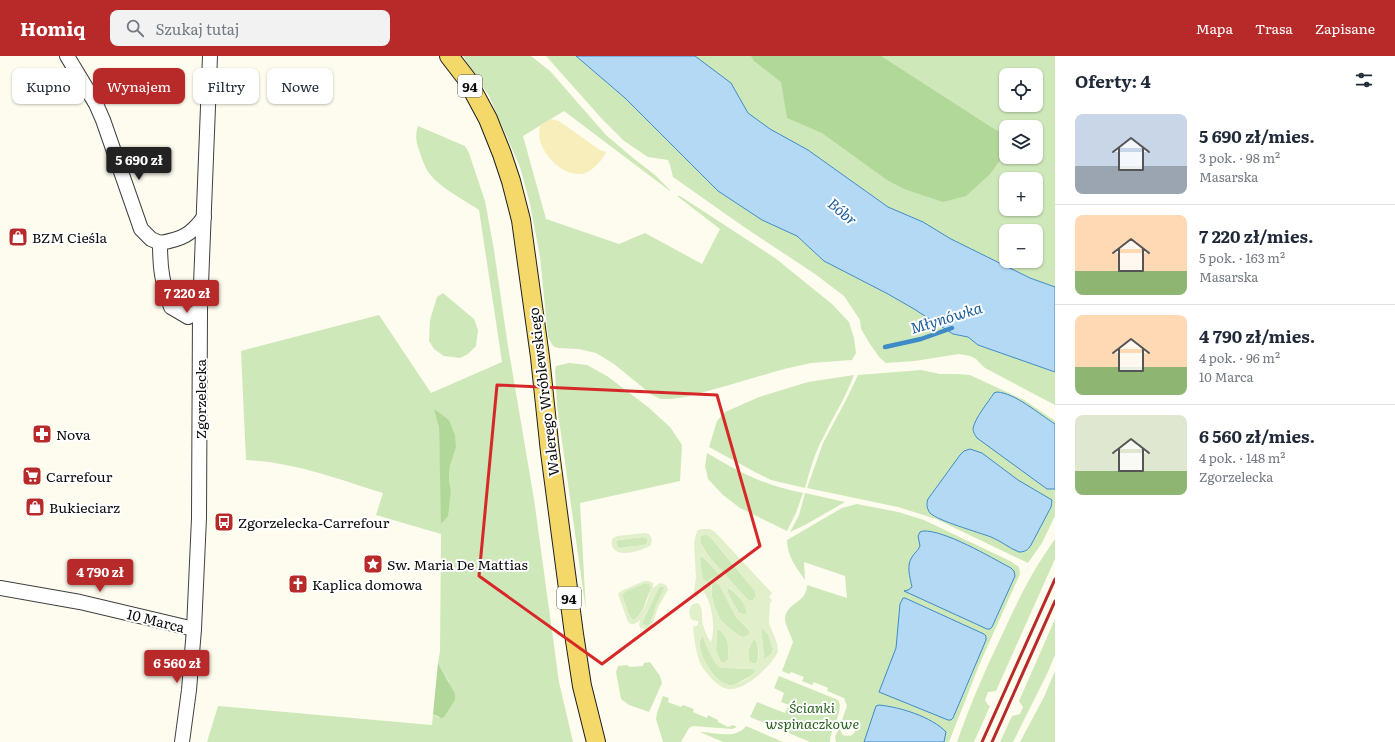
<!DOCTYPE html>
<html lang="pl">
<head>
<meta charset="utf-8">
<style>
  body { margin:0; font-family:Literata,serif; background:#f2f2f3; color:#1f2937; height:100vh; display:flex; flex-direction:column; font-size:15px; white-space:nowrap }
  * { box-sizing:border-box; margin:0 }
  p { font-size:13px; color:#747a83 }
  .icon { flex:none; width:22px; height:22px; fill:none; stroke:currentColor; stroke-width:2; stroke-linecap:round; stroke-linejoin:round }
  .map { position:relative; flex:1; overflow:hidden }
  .sheet { display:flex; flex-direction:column; background:#fff; width:340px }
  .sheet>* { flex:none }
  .guide { position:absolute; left:12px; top:12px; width:380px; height:36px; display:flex; gap:8px }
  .controls { position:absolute; left:999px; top:12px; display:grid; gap:8px }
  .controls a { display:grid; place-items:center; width:44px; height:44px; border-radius:8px; background:#fff; box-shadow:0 1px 3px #0004; font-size:20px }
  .price { position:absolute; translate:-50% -34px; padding:0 9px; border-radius:4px; background:#b82a2a; color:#fff; font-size:13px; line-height:26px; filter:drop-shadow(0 1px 2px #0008) }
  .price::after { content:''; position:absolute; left:50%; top:24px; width:12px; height:9px; margin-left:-6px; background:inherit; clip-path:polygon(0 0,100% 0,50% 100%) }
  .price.selected { background:#222; color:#fff }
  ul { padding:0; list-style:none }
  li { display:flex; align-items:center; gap:12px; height:100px; padding:0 20px }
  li+li { border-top:1px solid #e0e1e3 }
  li span { display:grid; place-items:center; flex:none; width:112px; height:80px; border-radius:8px; color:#555 }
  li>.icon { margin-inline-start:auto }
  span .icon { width:48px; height:48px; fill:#fffc; stroke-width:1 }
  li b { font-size:17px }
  h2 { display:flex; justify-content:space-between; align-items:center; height:48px; padding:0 20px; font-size:17px }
  .pill { padding:0 14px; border-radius:8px; background:#fff; box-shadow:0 1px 3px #0004; font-size:14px; line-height:36px }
  .pill.selected { background:#b82a2a; color:#fff }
  header { display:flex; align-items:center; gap:24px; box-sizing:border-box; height:56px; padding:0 20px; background:#b82a2a; color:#fff }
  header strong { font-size:19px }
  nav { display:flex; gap:22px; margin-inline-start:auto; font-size:14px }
  .search { width:280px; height:36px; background:#f2f2f3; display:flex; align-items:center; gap:10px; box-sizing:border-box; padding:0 14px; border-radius:8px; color:#747a83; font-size:15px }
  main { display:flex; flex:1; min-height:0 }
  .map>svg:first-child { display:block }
  .green { fill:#cfe8b9; fill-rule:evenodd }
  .forest { fill:#b2d899 }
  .sand { fill:#f8eebc }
  .pitch { fill:#e1efca; fill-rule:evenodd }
  .water { fill:#b4d9f4; stroke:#3e8bc8 }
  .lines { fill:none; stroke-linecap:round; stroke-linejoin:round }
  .stream { stroke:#3e8bc8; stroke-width:4.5 }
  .minor-casing { stroke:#404040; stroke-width:16 }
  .major-casing { stroke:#1e1e1e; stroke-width:20 }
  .minor { stroke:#fff; stroke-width:14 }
  .major { stroke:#f4d869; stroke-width:18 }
  .rail { stroke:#b82a2a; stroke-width:3 }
  .marked { fill:none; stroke:#d62828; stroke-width:3; stroke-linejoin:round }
  .labels { text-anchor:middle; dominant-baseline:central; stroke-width:4; stroke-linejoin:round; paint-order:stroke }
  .shield { fill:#fff; stroke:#565656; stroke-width:1 }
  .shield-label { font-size:13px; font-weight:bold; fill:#0d0d0d }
  .poi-label { font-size:14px; fill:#0d0d0d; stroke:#fff; text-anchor:start }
  .street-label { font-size:14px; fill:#0d0d0d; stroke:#fff }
  .park-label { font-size:14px; font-style:italic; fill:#2a6320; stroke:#fff }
  .water-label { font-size:15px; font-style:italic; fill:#1b5d9b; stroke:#fff }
</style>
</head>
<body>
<header>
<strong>Homiq</strong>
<div class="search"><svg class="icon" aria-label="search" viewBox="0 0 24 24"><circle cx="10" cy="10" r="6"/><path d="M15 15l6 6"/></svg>Szukaj tutaj</div>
<nav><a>Mapa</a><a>Trasa</a><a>Zapisane</a></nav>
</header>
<main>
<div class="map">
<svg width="1055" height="686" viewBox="0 0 1055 686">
  <rect width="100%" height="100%" fill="#fefcee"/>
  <g class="green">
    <polygon points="463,0 531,0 550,15 606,79 633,102 655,119 670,134 670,135 564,55 523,80 546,163 619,188 645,177 702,208 720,173 677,140 680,140 775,202 832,248 849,266 854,282 856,297 852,304 811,307 784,313 726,330 685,341 671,343 661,343 652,339 614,308 596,297 579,293 558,292 553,290 548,281 540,201 530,148 520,111 489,40"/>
    <polygon points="546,0 576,0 625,42 718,135 762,164 797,180 824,205 888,238 914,253 953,278 968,281 978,289 1055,316 1055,349 985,312 976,303 970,300 959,298 915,305 886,307 879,301 870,288 861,273 860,264 844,240 815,218 744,171 673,121 670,109 668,104 648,101 624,85 602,63"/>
    <path d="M 695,0 L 1055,0 L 1055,231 L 1030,222 L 951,183 L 923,166 L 888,151 L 808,94 L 770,73 L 748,57 L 731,27 ZM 1006,19 L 1036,19 L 1036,49 L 1006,49 ZM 1006,71 L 1036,71 L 1036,101 L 1006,101 ZM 1006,123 L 1036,123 L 1036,153 L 1006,153 ZM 1006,175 L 1036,175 L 1036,205 L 1006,205 Z"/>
    <path d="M 418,70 L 465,90 L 469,97 L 485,145 L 494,194 L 507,284 L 534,443 L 559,626 L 573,686 L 207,686 L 218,650 L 432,669 L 433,658 L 439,662 L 449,626 L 438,607 L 440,595 L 441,478 L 376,459 L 383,437 C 338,423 294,406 246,404 L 241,295 L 379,259 L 431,337 L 502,306 L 479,154 C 464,144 439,131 429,117 C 424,110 422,102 419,94 C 416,86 415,79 418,70 ZM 435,354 L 456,392 L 450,410 L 449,423 L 451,434 L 442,468 L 439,372 Z"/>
    <polygon points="443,237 474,263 478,274 476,290 468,298 460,302 444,300 434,293 429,285 430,264 437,241"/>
    <polygon points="569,307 587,309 607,320 648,351 670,371 682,389 680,425 580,447 586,555 557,350 555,315 556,310"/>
    <polygon points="921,314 940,318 957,318 970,319 1024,344 1055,365 1055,460 1042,487 1028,507 936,463 898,451 807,432 823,387 846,344 858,319"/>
    <path d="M 854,319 C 846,341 834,359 824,380 C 815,396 810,414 805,432 L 771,424 L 755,416 L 709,391 L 717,365 L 725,356 L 759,341 L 808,326 Z"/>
    <path d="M 707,397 C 739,416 765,430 803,437 L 796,457 L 787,475 L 740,452 L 723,439 L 708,423 L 705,410 Z"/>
    <polygon points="805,437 845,446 805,469 790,476 799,459"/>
    <path d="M 857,448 L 898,456 L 924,464 L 1010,505 L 1019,511 L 1020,518 L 980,607 L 949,686 L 836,686 L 835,681 L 839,672 L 843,679 C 852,682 857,677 855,668 C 851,663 846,663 841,667 L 847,650 L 844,642 L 827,635 L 828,632 L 814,626 L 812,629 L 802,625 L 804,621 L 791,616 L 789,618 L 782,615 L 793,586 C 791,578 785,570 785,562 C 787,546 807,547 807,529 L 847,542 L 845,520 L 804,506 L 805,524 C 796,511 787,500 787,484 L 842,452 Z"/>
    <polygon points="706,478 712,483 755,535 756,540 753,544 748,544 746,542 709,501 700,486 701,480"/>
    <polygon points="643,481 646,482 648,484 647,487 644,489 620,492 617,491 616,485 619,484"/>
    <path d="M 1055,483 L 1055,503 L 996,635 L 988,636 L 985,644 L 988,649 L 990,650 L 974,686 L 957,686 C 970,649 985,614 1002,579 C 1018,544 1032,515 1055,483 Z"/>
    <polygon points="702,500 719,518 719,520 707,526 702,523 700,503"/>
    <path d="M 714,526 L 719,528 L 736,561 L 749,574 L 749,578 C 747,580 746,581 743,581 C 739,581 724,568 721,564 C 716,557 707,532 714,526 Z"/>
    <polygon points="645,527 650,528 651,532 643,553 636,564 633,564 629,559 622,539 626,535"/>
    <polygon points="661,530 664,531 664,533 650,568 646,570 643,568 643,565 659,531"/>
    <path d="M 728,532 C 736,536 748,549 746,559 L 739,557 L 729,540 L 727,533 Z"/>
    <polygon points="1055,563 1055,599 1047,618 1013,686 1000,686 1012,660 1020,658 1023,651 1019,645"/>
    <polygon points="762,572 768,578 773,593 771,598 765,603 764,602 762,582"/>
    <path d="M 717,573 C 729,578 729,593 728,604 L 725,606 L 721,606 L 716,595 Z"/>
    <path d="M 702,580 L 703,581 L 716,608 L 730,612 L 753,613 L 756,615 C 752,619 748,622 743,624 C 738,627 734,630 728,629 C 714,626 693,593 702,580 Z"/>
    <path d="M 754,583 C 759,588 759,600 757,606 L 754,608 L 749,605 C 747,597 749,590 754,583 Z"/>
    <polygon points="650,606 660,620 662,627 649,656 629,649 621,643 616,616 618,610 628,609 629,611 643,610 644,607"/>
    <polygon points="1055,615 1055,686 1020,686 1044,641"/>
    <path d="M 779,620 L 838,644 C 845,654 830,673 830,686 L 810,686 L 750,661 L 757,646 L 785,657 L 789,649 L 781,646 L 784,637 L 774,632 Z"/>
    <polygon points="663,640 669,642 668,646 681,651 683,649 694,653 693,656 707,662 708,659 718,664 718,666 728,671 733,669 737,671 732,673 693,670 689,672 681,686 663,686 656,663 657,657"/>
    <path d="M 746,670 L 783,686 L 723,686 L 700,676 C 715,676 736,684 746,670 Z"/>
  </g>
  <g class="forest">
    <polygon points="751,0 881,0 991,71 1006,79 1006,96 990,118 966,140 943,146 904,133 887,124 822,77 787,62 781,26 754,5"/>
    <polygon points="434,353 449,364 455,379 456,392 450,410 449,423 451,434 448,460 441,468 439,372"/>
    <polygon points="438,607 455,638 455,644 444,661 441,662 433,658"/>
  </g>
  <path class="sand" d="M 551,63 L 559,65 L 600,94 L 606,96 C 602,105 591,117 581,118 C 559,120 534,91 540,70 Z"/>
  <g class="pitch">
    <path d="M 701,473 L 710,473 L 715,476 L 772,537 L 769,541 L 772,544 L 770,548 L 769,567 L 777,587 L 778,596 C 772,607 761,618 751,625 C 734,636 725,637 711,622 C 707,617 703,613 700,607 C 696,596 694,583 693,571 L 698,569 L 698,565 L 692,564 C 688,557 688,553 693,548 L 698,547 C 703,553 702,556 702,562 C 702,569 707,582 711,586 C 716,571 712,544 701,532 L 698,533 L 698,541 L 693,541 L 696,522 L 694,486 L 697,475 ZM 706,478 L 712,483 L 755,535 L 756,540 L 753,544 L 748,544 L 746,542 L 709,501 L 700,486 L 701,480 ZM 702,500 L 719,518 L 719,520 L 711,522 L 707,526 L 703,523 L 700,503 ZM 713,526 L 719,528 L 736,561 L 749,574 L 749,578 C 747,580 746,581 743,581 C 739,581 724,568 721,564 C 716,557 707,533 713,526 ZM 729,532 C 736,536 748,550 746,558 L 739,557 L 729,540 L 727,533 ZM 762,572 L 768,578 L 773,593 L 771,598 L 765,603 L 764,601 L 762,582 ZM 717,573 C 729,578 729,593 728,604 L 725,606 L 721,606 L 716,595 ZM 702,580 L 703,581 C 707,592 711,604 720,612 L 753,613 L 756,615 C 752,619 748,622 743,625 C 738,627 734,630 728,629 C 714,626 693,592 702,580 ZM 754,583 C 759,588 760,600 757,606 L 754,608 L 749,605 C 747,597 749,590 754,583 Z"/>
    <path d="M 645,477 L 649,478 L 652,483 L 651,489 C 641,496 608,505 612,483 L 617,480 ZM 643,481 L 646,482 L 648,484 L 647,487 L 644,489 L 620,492 L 617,491 L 616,485 L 619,484 Z"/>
    <path d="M 644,525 L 649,525 L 653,527 L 653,532 L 660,527 C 665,528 667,529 668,534 L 658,551 L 652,570 L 647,574 L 641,572 L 639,569 L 640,564 C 635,568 633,570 628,566 L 618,538 L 621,535 ZM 645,527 L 649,528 L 651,532 C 648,543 644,558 633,564 L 629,559 L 622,539 L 626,535 ZM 661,530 L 664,531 L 664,533 L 656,549 L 650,568 L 646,570 L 643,568 L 643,565 L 659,531 Z"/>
  </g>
  <g class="water">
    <polygon points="576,0 695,0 731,27 748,57 770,73 808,94 888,151 923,166 951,183 1030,222 1055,231 1055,316 978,289 968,281 953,278 914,253 888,238 824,205 797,180 762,164 718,135 625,42"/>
    <path d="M 997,336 C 1015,337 1039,358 1055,368 L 1055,433 L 1047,433 L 977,382 C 975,379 973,376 973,373 C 974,363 989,345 994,337 Z"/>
    <path d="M 970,393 L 982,397 L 1018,424 L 1052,444 L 1051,451 L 1031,489 C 1028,494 1025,496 1019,496 C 1009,492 1001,485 991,481 C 978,476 938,465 930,457 C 927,453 926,448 928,443 L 960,399 L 964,395 Z"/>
    <path d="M 923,475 C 945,474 990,501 1011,512 L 1014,515 L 1015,520 L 992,571 L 990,573 L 987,573 L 904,535 L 908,534 L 912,531 C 910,521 906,510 912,501 C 914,497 918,495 920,490 L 918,480 L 920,476 Z"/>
    <polygon points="903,542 905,542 984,578 986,580 986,584 953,662 951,664 948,664 879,636 896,592 900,548"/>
    <path d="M 879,649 C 900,651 932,661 946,676 L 944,686 L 864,686 L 876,650 Z"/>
  </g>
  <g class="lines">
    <polyline class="stream" points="885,291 921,283 952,272"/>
    <g class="minor-casing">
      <g id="minor">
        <path d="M 67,0 L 96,48 L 103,64 L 141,173 L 151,183 L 160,187 C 160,212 162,227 171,251 L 188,261 L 200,254"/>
        <path d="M 160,187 C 182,183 191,179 204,161"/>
        <polyline points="0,532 80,546 194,573"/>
        <polyline points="182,686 189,634 194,573 199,462 200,254 210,0"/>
      </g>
    </g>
    <g class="major-casing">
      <polyline id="major" points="449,0 466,22 488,63 502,98 511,125 521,164 540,301 550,396 574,578 582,630 596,686"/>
    </g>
    <use href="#minor" class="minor"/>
    <use href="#major" class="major"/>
    <g class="rail">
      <polyline points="982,686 1055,523"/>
      <polyline points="992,686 1055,545"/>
    </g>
  </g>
  <path class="marked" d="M 497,329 L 717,339 L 760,490 L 602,608 L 479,520 Z"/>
  <defs>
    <g id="shop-square" transform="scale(1)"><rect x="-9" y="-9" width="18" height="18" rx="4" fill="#b82a2a" stroke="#fff"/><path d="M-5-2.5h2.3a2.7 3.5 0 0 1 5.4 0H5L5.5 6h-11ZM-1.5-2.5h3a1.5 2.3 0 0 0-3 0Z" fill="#fff"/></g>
    <g id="pharmacy-square" transform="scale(1)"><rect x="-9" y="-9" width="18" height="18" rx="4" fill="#b82a2a" stroke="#fff"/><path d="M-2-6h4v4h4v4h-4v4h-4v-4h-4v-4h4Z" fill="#fff"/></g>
    <g id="supermarket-square" transform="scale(1)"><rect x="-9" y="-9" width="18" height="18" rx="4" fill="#b82a2a" stroke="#fff"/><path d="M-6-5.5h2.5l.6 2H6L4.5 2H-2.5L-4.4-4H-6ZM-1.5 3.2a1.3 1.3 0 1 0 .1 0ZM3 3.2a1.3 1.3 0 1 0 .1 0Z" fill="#fff"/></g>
    <g id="bus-square" transform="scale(1)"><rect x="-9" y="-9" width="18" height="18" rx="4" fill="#b82a2a" stroke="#fff"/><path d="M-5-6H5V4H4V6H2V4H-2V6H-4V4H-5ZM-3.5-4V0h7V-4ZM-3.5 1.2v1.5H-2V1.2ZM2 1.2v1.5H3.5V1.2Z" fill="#fff"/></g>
    <g id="sight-square" transform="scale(1)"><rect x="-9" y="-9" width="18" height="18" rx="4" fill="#b82a2a" stroke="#fff"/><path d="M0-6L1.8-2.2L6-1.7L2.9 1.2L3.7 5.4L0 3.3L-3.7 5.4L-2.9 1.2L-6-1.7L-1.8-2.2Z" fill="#fff"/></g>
    <g id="church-square" transform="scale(1)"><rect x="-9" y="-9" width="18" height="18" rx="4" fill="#b82a2a" stroke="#fff"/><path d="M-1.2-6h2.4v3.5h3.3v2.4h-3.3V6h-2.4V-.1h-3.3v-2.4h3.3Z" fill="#fff"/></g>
  </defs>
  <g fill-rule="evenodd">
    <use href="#shop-square" x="18" y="181"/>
    <use href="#pharmacy-square" x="42" y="378"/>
    <use href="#supermarket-square" x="32" y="420"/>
    <use href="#shop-square" x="35" y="451"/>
    <use href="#bus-square" x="224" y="466"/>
    <use href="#sight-square" x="373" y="508"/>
    <use href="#church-square" x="298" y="528"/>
  </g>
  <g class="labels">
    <g class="shield">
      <rect x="458" y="19" width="24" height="22" rx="3"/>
      <rect x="557" y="531" width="24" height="22" rx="3"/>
    </g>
    <g class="shield-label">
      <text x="470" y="30">94</text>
      <text x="569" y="542">94</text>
    </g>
    <g class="poi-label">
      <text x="32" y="181">BZM Cieśla</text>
      <text x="56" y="378">Nova</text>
      <text x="46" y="420">Carrefour</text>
      <text x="49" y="451">Bukieciarz</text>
      <text x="238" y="466">Zgorzelecka-Carrefour</text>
      <text x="387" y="508">Sw. Maria De Mattias</text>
      <text x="312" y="528">Kaplica domowa</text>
    </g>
    <g class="street-label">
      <text transform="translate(543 336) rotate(-97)">Walerego Wróblewskiego</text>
      <text transform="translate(200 343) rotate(-90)">Zgorzelecka</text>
      <text transform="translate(156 564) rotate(14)">10 Marca</text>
    </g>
    <g class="park-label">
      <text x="812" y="651">Ścianki<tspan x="812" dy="16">wspinaczkowe</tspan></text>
    </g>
    <g class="water-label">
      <text transform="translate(843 155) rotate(40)">Bóbr</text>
      <text transform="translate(946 261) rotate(-17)">Młynówka</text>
    </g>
  </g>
</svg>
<div class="controls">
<a><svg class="icon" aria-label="locate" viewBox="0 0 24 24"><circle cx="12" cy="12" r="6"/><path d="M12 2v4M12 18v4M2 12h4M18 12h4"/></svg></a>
<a><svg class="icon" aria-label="layers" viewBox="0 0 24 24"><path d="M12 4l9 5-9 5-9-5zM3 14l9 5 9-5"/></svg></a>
<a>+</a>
<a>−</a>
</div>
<b class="price selected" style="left:139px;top:125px">5 690 zł</b>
<b class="price" style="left:187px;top:258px">7 220 zł</b>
<b class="price" style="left:100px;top:537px">4 790 zł</b>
<b class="price" style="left:177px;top:628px">6 560 zł</b>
<div class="guide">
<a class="pill">Kupno</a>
<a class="pill selected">Wynajem</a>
<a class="pill">Filtry</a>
<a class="pill">Nowe</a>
</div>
</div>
<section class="sheet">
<h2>Oferty: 4<svg class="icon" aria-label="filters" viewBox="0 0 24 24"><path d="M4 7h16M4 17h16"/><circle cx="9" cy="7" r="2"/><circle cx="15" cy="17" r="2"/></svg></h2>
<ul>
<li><span style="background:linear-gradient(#c9d6e8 65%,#9aa5b1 0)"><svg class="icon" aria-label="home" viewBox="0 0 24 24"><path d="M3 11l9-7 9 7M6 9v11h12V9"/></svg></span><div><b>5 690 zł/mies.</b><p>3 pok. · 98 m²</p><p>Masarska</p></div></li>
<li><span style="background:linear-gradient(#ffd9b3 70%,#8fb573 0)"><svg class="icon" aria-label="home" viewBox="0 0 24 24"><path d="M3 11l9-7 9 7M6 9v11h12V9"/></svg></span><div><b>7 220 zł/mies.</b><p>5 pok. · 163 m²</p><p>Masarska</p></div></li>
<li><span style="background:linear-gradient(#ffd9b3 65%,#8fb573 0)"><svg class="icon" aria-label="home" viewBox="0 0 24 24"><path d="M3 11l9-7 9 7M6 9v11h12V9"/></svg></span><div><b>4 790 zł/mies.</b><p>4 pok. · 96 m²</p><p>10 Marca</p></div></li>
<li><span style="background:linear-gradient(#dfe7d0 70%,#8fb573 0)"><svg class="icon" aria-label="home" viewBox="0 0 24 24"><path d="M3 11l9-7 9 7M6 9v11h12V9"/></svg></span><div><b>6 560 zł/mies.</b><p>4 pok. · 148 m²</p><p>Zgorzelecka</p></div></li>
</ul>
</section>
</main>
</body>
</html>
